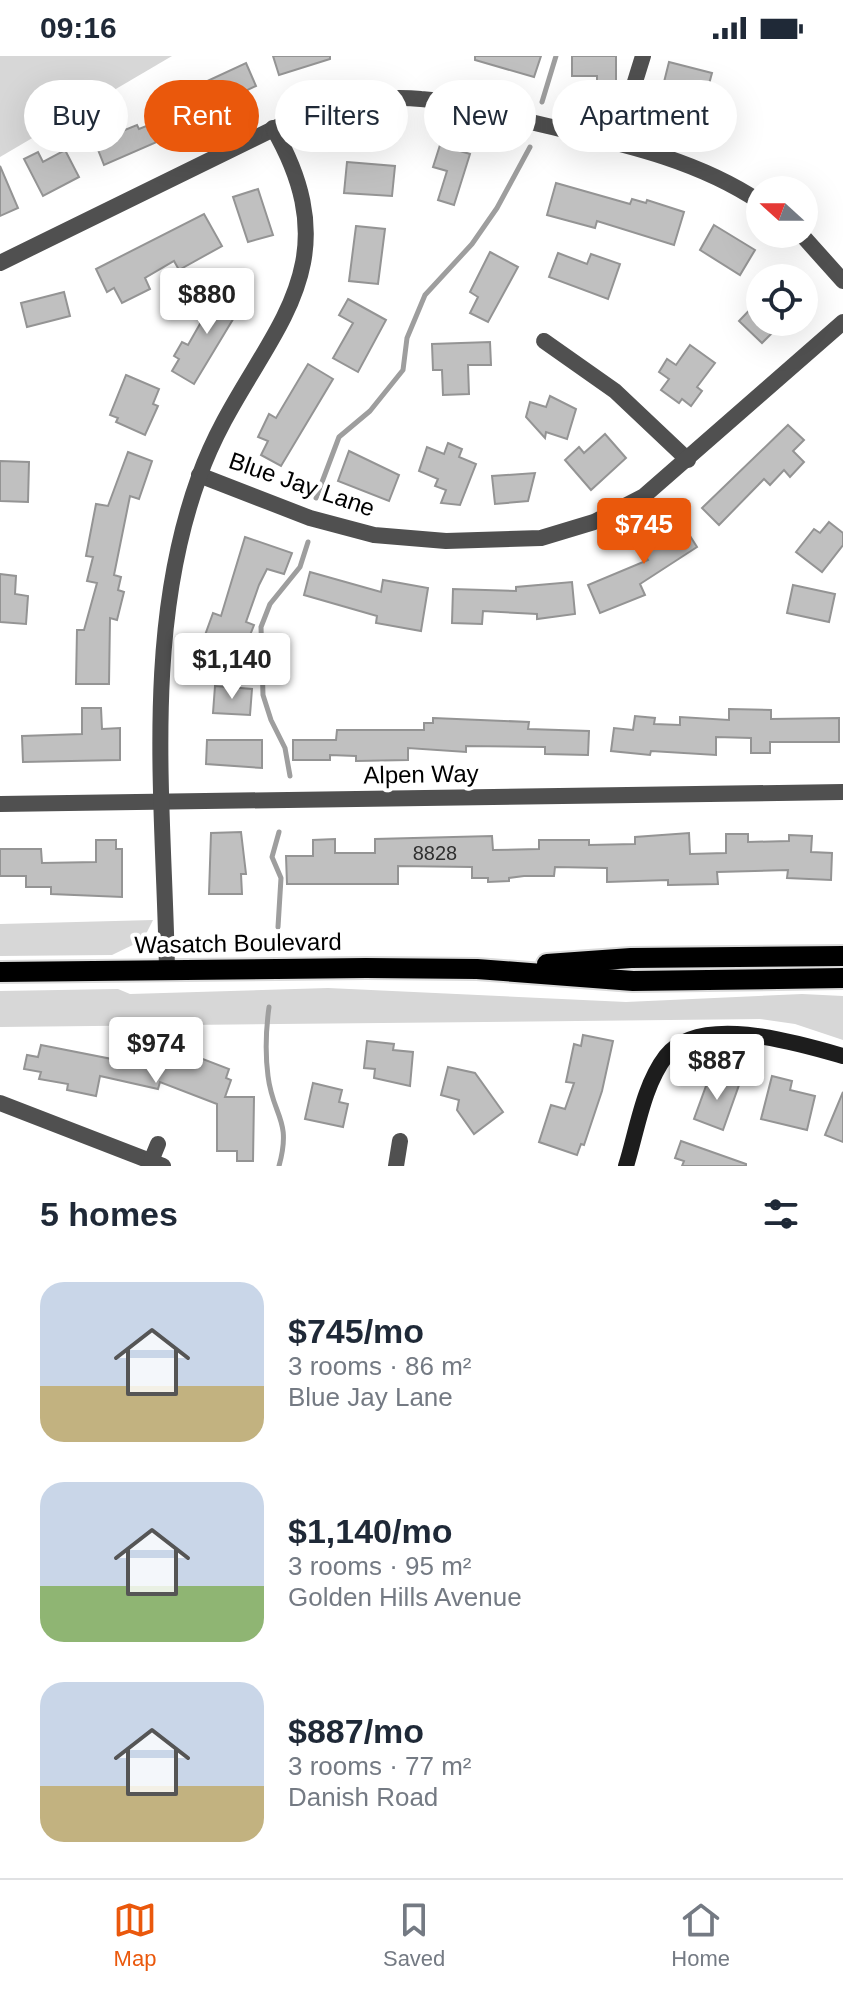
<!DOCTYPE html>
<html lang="en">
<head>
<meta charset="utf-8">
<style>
  body { margin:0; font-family:Arial,sans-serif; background:#f6f6f7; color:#1f2937; height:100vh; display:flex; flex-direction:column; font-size:30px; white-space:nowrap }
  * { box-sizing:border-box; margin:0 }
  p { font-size:26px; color:#747a83 }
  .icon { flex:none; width:44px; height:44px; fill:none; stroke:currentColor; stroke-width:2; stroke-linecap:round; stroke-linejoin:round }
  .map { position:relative; height:1110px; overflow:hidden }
  .drawer { display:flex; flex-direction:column; background:#fff; flex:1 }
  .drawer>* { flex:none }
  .top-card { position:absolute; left:24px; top:24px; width:796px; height:72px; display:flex; gap:16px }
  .needle { width:52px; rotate:291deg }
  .tools { position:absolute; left:746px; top:120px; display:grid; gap:16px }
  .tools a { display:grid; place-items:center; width:72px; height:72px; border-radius:50%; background:#fff; box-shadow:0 8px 32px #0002; font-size:40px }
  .price { position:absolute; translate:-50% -68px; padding:0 18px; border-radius:8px; background:#fff; color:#222; font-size:26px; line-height:52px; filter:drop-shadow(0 2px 4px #0008) }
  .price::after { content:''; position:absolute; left:50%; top:48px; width:24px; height:18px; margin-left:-12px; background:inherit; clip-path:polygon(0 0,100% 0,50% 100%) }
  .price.on { background:#ea580c; color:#fff }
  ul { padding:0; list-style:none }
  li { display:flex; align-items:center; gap:24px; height:200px; padding:0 40px }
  li span { display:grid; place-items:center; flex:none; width:224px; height:160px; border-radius:24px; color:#555 }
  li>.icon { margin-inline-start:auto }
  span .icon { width:96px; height:96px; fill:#fffc; stroke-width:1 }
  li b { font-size:34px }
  h2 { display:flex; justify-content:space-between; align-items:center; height:96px; padding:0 40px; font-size:34px }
  .tag { padding:0 28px; border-radius:36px; background:#fff; box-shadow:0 8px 32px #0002; font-size:28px; line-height:72px }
  .tag.on { background:#ea580c; color:#fff }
  .status { display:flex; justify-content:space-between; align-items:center; height:56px; padding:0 40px; background:#fff; direction:ltr }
  .status svg { height:22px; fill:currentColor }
  .menu { display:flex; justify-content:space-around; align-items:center; height:112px; border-top:2px solid #e0e1e3; background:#fff; font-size:22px; color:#747a83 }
  .menu a { display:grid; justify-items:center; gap:4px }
  .menu .on { color:#ea580c }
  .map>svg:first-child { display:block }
  .green { fill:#d7d7d7 }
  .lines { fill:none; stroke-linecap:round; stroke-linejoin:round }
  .stream { stroke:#9e9e9e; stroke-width:5 }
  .building { fill:#c0c0c0; stroke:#949494; stroke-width:2 }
  .primary-casing { stroke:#dbdbdb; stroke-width:24 }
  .street { stroke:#505050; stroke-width:16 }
  .secondary { stroke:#1d1d1d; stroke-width:16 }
  .primary { stroke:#000; stroke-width:20 }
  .labels { text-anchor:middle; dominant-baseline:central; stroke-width:8; stroke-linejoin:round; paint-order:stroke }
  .number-label { font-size:20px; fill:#303030 }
  .street-label { font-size:24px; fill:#000; stroke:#fff }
</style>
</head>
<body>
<div class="status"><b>09:16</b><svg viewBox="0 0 49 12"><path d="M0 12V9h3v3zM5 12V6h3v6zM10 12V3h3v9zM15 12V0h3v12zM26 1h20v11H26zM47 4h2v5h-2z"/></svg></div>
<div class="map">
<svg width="843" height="1110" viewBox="0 0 843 1110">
  <rect width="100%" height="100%" fill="#fff"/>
  <g class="green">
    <polygon points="0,0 172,0 0,101"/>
    <polygon points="153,864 143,884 112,899 0,900 0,868"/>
    <polygon points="328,932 626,946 802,938 843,940 843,984 795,968 760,963 0,971 0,935 118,933 130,938"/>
  </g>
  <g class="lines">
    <g class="stream">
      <polyline points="542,46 556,0"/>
      <polyline points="316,442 339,381 370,355 403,314 407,282 425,239 472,188 497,152 530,91"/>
      <polyline points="290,720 285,692 271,664 263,639 261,571 270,548 300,511 308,486"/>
      <polyline points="278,871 281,822 272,801 279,776"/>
      <path d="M 269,951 C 266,973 265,997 268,1020 C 273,1061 292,1063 279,1110"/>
    </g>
  </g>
  <g class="building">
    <polygon points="273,0 330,0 330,3 279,19"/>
    <polygon points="475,0 541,0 534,21 475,4"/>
    <polygon points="572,0 616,0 616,29 597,29 597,20 572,20"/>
    <polygon points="669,6 712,17 702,54 675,47 680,31 664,26"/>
    <polygon points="246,7 256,30 214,50 203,27"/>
    <polygon points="197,50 205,71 186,79 184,74 104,109 95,86 137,69 139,73"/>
    <polygon points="440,89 470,98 454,149 438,144 447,115 433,111"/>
    <polygon points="65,94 79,121 43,140 24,103 38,96 43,106"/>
    <polygon points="347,106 395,110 392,140 344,137"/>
    <polygon points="0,110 18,152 0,160"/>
    <polygon points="556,127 630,148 632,143 646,147 647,144 684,156 674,189 597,165 595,172 547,159"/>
    <polygon points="258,133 273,179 248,186 233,141"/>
    <polygon points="204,158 222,190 179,214 174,205 145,222 150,233 122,247 114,232 107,236 96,213"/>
    <polygon points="714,169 755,194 740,219 700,194"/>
    <polygon points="356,170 385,173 378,228 349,225"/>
    <polygon points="490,196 518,211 488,266 470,257 478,241 470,236"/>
    <polygon points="558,197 587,208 591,198 620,208 608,243 549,221"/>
    <polygon points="221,231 244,245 194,328 172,315 179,303 174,300 182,286 188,289"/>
    <polygon points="64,236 70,260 27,271 21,247"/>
    <polygon points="348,243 386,264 358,316 333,302 353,267 339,259"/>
    <polygon points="760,243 760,266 783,266 762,287 739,265"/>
    <polygon points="490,286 491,309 468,309 469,338 443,339 442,314 433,314 432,288"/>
    <polygon points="690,289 715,307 697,331 702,335 691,350 682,343 679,347 661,334 669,323 659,316 667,303 676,309"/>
    <polygon points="308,308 333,323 281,410 261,399 268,385 258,381 269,358 276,362"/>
    <polygon points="126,319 159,333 153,348 158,350 145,379 116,366 118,362 110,359"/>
    <polygon points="550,340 576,353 567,383 546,376 545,382 526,361 530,346 546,351"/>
    <polygon points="788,369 804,384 793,395 804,406 790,421 784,414 770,429 764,423 719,469 702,452"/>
    <polygon points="605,378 626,402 591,434 565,404 579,391 584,397"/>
    <polygon points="448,387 462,393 459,401 476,408 460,449 441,447 446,434 435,430 438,423 419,415 427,391 444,398"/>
    <polygon points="349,395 399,419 389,445 338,425"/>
    <polygon points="128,396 152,405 139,443 130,440 114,519 121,521 118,534 124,536 117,564 110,562 109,628 76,628 77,574 84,574 97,527 87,525 93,501 86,500 96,448 108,450"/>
    <polygon points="0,405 29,406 28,446 0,445"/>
    <polygon points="535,417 528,445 495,448 492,420"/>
    <polygon points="678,461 697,491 640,528 645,539 600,557 588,529 648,504 637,487"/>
    <polygon points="829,466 843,477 843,489 822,516 796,496 814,473 820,477"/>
    <polygon points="245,481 292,497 284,518 267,513 259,529 246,566 254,569 243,597 204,582 213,557 221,560"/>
    <polygon points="310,516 381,536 383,524 428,532 421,575 376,567 377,560 304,539"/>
    <polygon points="0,518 16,520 15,538 28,540 26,568 0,566"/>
    <polygon points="572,526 575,558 537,563 537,558 483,555 482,568 452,567 453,533 516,535 516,531"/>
    <polygon points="793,529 835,538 829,566 787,557"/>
    <polygon points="215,630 252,633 250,659 213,657"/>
    <polygon points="82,652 101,652 102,673 120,672 120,704 23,706 22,680 82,678"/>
    <polygon points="729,653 771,654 771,663 839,662 839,686 770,686 770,697 751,697 751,682 716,681 716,699 651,695 650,699 611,695 614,672 633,674 635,660 655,662 654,668 680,669 680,661 729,664"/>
    <polygon points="433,662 529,666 528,673 589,675 588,699 545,698 545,691 466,690 466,696 408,692 408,704 356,705 356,700 330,699 330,704 293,704 293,684 336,684 337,674 424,674 424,667 433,667"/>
    <polygon points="207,684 262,684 262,712 206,708"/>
    <polygon points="241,776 246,818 241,818 242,838 209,838 211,777"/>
    <polygon points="689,777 690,798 726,797 726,778 748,778 748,786 789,785 789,779 812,780 811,796 832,797 831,824 787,822 788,814 717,816 718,828 668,829 668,824 607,826 607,812 555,811 554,820 524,820 509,822 509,825 488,826 488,822 472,822 472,811 398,810 398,828 287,828 286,800 313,800 313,784 335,783 335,797 375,797 375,783 492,780 493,794 539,793 539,784 589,784 589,789 635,788 635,781"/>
    <polygon points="96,784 116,784 116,793 122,793 122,841 51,838 51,831 26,831 26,820 0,820 0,793 41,793 42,807 96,806"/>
    <polygon points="583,979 613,985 602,1035 584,1089 581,1088 577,1099 539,1086 551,1049 565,1053 574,1027 566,1026 574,988 581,990"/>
    <polygon points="367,985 394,988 393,994 413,996 410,1030 374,1022 375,1013 364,1012"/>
    <polygon points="41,989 112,1003 114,997 122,998 123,992 136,995 137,992 165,997 164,1001 190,1011 195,1000 229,1013 226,1022 231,1024 225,1041 254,1041 253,1105 237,1105 237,1095 217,1095 217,1048 160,1026 158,1033 100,1020 96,1040 67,1034 68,1028 39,1023 41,1016 24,1013 27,999 38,1001"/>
    <polygon points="448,1011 475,1017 503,1056 474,1078 457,1054 459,1044 441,1039"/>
    <polygon points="710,1019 739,1029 723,1074 694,1063"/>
    <polygon points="772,1020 792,1025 790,1034 815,1040 807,1074 761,1063"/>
    <polygon points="313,1027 342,1034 339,1046 348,1048 343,1071 305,1063"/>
    <polygon points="843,1036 843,1086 825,1079"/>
    <polygon points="681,1085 746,1108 746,1110 682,1110 684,1105 675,1102"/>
  </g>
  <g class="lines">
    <g class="primary-casing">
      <g id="primary">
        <polyline points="547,908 631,902 843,900"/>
        <polyline points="0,916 366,912 477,913 633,925 843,922"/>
      </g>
    </g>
    <g class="street">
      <polyline points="616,87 643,0"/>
      <polyline points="801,178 843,225"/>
      <path d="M 0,207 L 306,57 C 344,46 382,39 421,43 C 460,46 498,58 535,67 C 613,86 693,101 760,146"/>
      <polyline points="544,285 615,335 688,404"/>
      <polyline points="199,419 310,462 374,479 446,485 541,482 594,466 644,440 843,266"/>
      <polyline points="0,748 843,736"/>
      <path d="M 167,914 C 164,750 142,578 199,421 C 247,286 362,226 273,72"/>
      <polyline points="0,1047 163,1110"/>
      <polyline points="151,1105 158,1088"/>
      <polyline points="396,1110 400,1085"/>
    </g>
    <path class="secondary" d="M 626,1110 C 637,1075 643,1030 666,1000 C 700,957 798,987 843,1000"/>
    <use href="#primary" class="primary"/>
  </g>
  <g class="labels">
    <g class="number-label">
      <text x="435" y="797">8828</text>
    </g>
    <g class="street-label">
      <text transform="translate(302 428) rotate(19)">Blue Jay Lane</text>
      <text transform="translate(421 718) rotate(-1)">Alpen Way</text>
      <text transform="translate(238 887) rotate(-1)">Wasatch Boulevard</text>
    </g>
  </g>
</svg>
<div class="tools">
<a><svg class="needle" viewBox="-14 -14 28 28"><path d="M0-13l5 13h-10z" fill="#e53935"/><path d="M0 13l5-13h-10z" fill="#747a83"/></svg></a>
<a><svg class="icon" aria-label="locate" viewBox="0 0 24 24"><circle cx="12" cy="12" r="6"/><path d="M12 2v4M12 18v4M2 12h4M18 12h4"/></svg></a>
</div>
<b class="price" style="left:207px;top:280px">$880</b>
<b class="price on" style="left:644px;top:510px">$745</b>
<b class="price" style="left:232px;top:645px">$1,140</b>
<b class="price" style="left:156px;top:1029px">$974</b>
<b class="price" style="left:717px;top:1046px">$887</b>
<div class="top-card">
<a class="tag">Buy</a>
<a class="tag on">Rent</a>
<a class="tag">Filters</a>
<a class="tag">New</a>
<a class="tag">Apartment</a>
</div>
</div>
<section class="drawer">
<h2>5 homes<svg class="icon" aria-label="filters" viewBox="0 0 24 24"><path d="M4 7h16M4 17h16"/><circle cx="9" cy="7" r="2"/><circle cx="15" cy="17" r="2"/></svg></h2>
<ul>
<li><span style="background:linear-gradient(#c9d6e8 65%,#c2b280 0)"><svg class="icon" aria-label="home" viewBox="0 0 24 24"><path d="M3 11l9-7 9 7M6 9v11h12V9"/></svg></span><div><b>$745/mo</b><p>3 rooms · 86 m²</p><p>Blue Jay Lane</p></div></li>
<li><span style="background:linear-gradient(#c9d6e8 65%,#8fb573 0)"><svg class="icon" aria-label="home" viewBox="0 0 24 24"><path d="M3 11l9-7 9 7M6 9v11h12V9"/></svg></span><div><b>$1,140/mo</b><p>3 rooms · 95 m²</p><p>Golden Hills Avenue</p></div></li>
<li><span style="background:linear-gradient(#c9d6e8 65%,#c2b280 0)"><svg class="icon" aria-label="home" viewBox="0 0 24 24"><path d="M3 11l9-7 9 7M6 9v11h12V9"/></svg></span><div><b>$887/mo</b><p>3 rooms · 77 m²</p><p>Danish Road</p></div></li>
</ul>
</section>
<nav class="menu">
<a class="on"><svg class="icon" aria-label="map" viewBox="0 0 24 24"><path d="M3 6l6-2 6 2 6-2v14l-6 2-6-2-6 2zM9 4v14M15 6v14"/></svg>Map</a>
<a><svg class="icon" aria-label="saved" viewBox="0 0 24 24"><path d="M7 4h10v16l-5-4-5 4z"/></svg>Saved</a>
<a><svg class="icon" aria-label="home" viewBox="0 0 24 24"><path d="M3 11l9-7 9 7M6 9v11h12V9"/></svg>Home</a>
</nav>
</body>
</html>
